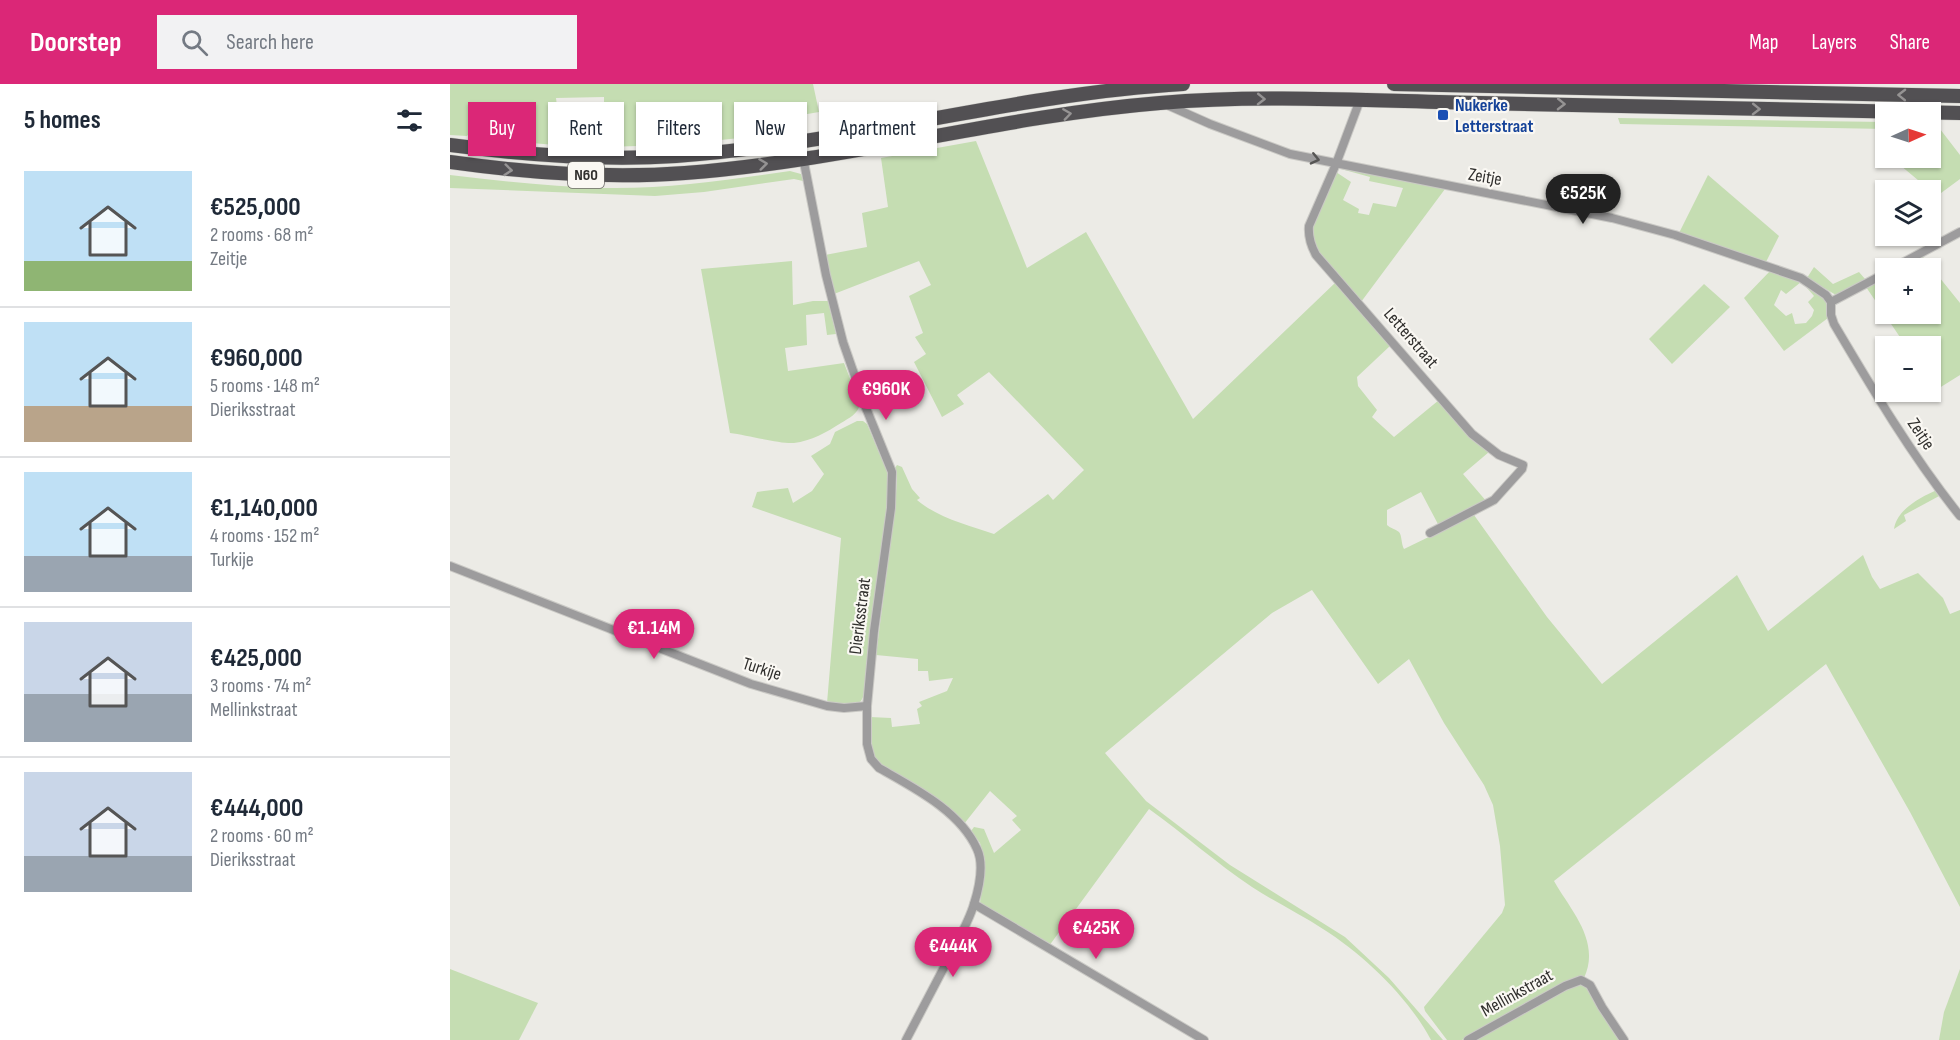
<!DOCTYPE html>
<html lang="en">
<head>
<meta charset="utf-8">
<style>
  body { margin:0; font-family:"Sofia Sans Condensed",sans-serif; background:#f2f2f3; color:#1f2937; height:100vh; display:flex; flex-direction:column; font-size:22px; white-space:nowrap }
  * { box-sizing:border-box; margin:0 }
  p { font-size:20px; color:#747a83 }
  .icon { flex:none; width:33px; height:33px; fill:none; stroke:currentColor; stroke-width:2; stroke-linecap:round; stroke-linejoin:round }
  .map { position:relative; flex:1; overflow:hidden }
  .drawer { display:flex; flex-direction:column; background:#fff; width:450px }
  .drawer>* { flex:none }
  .guide { position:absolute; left:18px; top:18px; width:570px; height:54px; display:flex; gap:12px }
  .needle { width:39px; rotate:87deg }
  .fabs { position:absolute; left:1425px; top:18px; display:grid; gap:12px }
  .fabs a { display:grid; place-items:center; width:66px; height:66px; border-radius:0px; background:#fff; box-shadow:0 2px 4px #0004; font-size:30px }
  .price { position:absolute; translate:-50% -51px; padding:0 14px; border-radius:21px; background:#db2777; color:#fff; font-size:20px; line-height:39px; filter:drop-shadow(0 2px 3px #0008) }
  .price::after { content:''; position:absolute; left:50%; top:36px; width:18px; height:14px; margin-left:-9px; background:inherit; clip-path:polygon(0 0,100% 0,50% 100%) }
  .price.current { background:#222; color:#fff }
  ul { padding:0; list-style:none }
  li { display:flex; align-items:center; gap:18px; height:150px; padding:0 24px }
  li+li { border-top:2px solid #e0e1e3 }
  li span { display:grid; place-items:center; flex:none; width:168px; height:120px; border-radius:0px; color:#555 }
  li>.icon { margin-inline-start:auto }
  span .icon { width:72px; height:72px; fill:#fffc; stroke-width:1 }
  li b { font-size:26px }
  h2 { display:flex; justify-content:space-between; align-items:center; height:72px; padding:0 24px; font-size:26px }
  .chip { padding:0 21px; border-radius:0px; background:#fff; box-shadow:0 2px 4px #0004; font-size:21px; line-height:54px }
  .chip.current { background:#db2777; color:#fff }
  header { display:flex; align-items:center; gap:36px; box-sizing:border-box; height:84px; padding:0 30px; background:#db2777; color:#fff }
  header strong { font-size:28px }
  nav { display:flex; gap:33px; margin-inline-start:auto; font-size:21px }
  .search { width:420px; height:54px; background:#f2f2f3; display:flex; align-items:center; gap:15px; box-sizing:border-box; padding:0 21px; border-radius:0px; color:#747a83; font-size:22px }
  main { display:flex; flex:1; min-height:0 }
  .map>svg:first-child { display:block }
  .green { fill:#c5ddb2 }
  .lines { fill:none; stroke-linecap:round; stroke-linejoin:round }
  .minor-casing { stroke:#cac9c5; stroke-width:10 }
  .trunk-casing { stroke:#cac9c5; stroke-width:15 }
  .minor { stroke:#9d9c9d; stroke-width:8 }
  .trunk { stroke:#525053; stroke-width:14 }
  .oneway { stroke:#959393 }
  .oneway2 { stroke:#565554 }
  .transit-dot { fill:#1a4fb4; stroke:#faf8f3; stroke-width:2 }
  .labels { text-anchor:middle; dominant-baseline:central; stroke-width:4.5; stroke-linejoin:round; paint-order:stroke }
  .shield { fill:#faf8f3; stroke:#6d6b68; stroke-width:1.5 }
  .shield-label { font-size:16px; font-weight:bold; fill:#302f2d }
  .transit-label { font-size:18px; font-weight:bold; fill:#164399; stroke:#faf8f3; text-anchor:start }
  .street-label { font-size:18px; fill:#302f2d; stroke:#faf8f3 }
</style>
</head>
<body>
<header>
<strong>Doorstep</strong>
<div class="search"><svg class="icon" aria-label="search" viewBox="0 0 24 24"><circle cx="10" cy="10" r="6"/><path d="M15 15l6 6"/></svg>Search here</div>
<nav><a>Map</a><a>Layers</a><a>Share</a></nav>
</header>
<main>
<section class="drawer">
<h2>5 homes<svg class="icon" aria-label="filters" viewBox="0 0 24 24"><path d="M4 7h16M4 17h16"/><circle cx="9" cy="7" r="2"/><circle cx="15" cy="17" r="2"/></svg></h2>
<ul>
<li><span style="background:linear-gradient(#bfe0f5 75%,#8fb573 0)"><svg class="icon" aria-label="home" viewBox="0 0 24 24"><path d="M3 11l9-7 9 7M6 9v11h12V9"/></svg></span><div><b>€525,000</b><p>2 rooms · 68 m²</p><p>Zeitje</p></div></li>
<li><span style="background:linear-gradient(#bfe0f5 70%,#b9a48a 0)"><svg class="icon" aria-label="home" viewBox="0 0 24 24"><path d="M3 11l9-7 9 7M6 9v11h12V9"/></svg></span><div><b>€960,000</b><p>5 rooms · 148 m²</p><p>Dieriksstraat</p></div></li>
<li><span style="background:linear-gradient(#bfe0f5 70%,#9aa5b1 0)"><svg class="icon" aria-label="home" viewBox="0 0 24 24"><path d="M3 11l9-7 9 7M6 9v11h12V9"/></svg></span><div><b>€1,140,000</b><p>4 rooms · 152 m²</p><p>Turkije</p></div></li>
<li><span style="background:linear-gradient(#c9d6e8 60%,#9aa5b1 0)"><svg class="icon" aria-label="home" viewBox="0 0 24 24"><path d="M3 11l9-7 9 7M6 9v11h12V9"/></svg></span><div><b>€425,000</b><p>3 rooms · 74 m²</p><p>Mellinkstraat</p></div></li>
<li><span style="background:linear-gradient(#c9d6e8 70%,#9aa5b1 0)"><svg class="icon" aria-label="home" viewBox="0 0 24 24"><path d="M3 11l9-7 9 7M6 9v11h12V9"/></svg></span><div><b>€444,000</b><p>2 rooms · 60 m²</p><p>Dieriksstraat</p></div></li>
</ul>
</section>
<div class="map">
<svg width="1510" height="956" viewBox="0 0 1510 956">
  <rect width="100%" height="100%" fill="#ecebe6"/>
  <g class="green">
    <polygon points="0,0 363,0 369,28 340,33 339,49 222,61 154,63 154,13 106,14 109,37 103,49 105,61 34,55 33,49 42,47 60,54 85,56 83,52 45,43 41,36 27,41 17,52 0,51"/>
    <polygon points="1168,34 1435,38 1436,45 1170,40"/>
    <polygon points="1481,39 1481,45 1490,45 1510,71 1510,95 1487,112 1444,76 1466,76 1466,74 1480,74"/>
    <path d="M 526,57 L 577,184 L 636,148 L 743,335 L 886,198 L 941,261 L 907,293 L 908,302 L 927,326 L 922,333 L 944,353 L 989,316 L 1039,368 L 1013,390 L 1037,418 L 989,442 L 971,408 L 937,426 L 937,441 C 940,444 945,445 949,448 C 952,451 951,460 954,465 L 1024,431 L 1097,533 L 1152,600 L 1287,491 L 1318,547 L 1413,471 L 1422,493 L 1430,505 L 1468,489 L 1493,514 L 1500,530 L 1510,526 L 1510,823 L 1460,728 L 1376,580 L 1104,797 C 1121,827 1151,857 1134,894 L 1123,894 L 1012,956 L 997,956 L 975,927 L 974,923 L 1052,829 L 1055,821 L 1050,762 L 1043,721 L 1034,701 L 994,639 L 959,575 L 928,600 L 862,506 L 822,529 L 655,669 L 696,717 L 780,781 L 895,853 L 939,894 L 993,956 L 981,956 C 959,914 913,870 873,845 C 850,830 825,818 802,803 C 766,779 734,750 699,725 L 599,862 L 530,819 L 535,777 L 530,759 L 521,747 L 524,743 L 534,745 L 544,769 L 571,746 L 562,736 L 567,732 L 540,707 L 514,740 C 497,724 479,709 459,697 C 447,689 433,687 424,674 C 417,664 421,645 420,633 L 441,634 L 442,643 L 470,640 L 467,625 L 472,622 L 469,618 L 497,607 L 503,594 L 479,597 L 478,587 L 468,587 L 468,575 L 426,571 L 445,424 L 447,395 L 445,384 L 447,381 L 452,383 L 462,405 L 470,414 L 467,416 C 488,434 518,441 544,450 L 598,410 L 603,416 L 634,386 L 539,288 L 507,311 L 514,320 L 492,333 L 464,278 L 476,270 L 465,253 L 473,249 L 459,212 L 481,201 L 469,177 L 384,210 L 375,171 L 417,163 L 412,129 L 438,123 L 431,74 Z"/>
    <path d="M 892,83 L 995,105 L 911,218 C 897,202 862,170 862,149 C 862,129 877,106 886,88 L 901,98 L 893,116 L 909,125 L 908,129 L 919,131 L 923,119 L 946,123 L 953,104 L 919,97 L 920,93 L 891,85 Z"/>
    <path d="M 340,87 L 351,90 L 353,97 L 344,95 L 254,108 L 205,112 L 0,104 L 0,91 C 52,97 104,103 156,104 C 218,105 279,96 340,87 Z"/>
    <polygon points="1258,91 1329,152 1316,178 1229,149"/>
    <polygon points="1473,173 1510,219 1510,291 1486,306 1481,298 1480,262 1456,262 1416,203 1435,192 1436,230 1480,230 1480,184 1450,184"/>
    <path d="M 342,177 L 343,221 L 363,217 L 378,217 L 386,250 L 377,251 L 374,229 L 356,231 L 357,261 L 335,264 L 338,287 L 394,279 L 410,320 C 408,330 399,334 391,339 C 377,348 361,357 344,359 C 329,360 297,351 280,349 L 251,185 Z"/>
    <polygon points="1364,183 1383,200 1409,188 1415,195 1386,211 1357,194"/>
    <polygon points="1321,186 1351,198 1336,210 1331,206 1324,221 1336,232 1342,229 1345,240 1356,239 1362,232 1364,226 1358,218 1364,212 1357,204 1359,202 1376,215 1378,234 1334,267 1294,214"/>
    <polygon points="1254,200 1280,223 1222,280 1199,255"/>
    <polygon points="407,337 413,337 417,340 439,392 437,426 414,611 411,617 408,619 388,621 377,619 391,454 302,423 307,408 338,404 343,419 362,407 374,390 361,372 380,360 385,348"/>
    <path d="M 1487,406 L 1491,411 L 1454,431 L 1456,437 L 1444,445 C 1447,425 1471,413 1487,406 Z"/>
    <polygon points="0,885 88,919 69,956 0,956"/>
    <polygon points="1510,885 1510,956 1489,956 1494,928"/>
    <polygon points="1128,900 1138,902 1171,956 1025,956"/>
  </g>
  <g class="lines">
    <g class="minor-casing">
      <g id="minor">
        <path d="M 910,16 L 886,80 L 859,142 C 858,153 861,162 866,171 L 1022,350 L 1049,371 L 1073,381 L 1072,385 L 1044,416 L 980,449"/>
        <polyline points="715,20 760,40 840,70 1162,134 1225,151 1351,194 1376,211 1381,218"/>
        <path d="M 350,58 L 376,191 L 393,258 L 416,324 L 442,388 L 441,424 L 424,547 L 417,622 L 417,660 L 421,675 L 429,684 C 464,704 510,727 527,765 C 534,780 529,804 524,820 C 519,837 509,854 501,870 C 486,899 471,927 456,956"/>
        <polyline points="1443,184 1510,148"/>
        <path d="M 1436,189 L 1381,218 L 1381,231 L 1384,240 C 1423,306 1462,372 1510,432"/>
        <polyline points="0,482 301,600 377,622 394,624 417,622"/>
        <polyline points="524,820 754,956"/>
        <polyline points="1018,956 1115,902 1131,896 1140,901 1152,923 1174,956"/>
      </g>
    </g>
    <g class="trunk-casing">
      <g id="trunk">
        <polyline points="944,0 1510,12"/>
        <path d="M 0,61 C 75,71 150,77 226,72 C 397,60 563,10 733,0"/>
        <path d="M 0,78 C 78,89 156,95 235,89 C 395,77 551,32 710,19 C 816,10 924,17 1030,19 C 1190,22 1350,25 1510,29"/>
      </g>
    </g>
    <use href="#minor" class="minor"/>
    <use href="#trunk" class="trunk"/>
  </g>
  <defs><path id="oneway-chevron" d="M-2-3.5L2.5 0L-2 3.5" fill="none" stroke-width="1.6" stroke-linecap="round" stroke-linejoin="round" transform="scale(1.5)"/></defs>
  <g class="oneway">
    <use href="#oneway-chevron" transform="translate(1452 11) rotate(-179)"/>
    <use href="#oneway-chevron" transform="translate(811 15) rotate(1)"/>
    <use href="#oneway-chevron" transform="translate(1111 20) rotate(1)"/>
    <use href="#oneway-chevron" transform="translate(1306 25) rotate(1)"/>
    <use href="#oneway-chevron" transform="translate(617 30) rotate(-8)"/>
    <use href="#oneway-chevron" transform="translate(313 80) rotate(-7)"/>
    <use href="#oneway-chevron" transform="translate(58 86) rotate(6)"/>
  </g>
  <use class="oneway2" href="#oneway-chevron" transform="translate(865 75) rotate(13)"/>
  <rect class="transit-dot" x="987" y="25" width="12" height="12" rx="3"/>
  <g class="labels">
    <rect class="shield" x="118" y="78" width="36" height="26" rx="4.5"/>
    <g class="shield-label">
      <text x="136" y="91">N60</text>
    </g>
    <g class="transit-label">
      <text x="1005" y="21">Nukerke<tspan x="1005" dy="21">Letterstraat</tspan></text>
    </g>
    <g class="street-label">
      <text transform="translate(1035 93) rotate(10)">Zeitje</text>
      <text transform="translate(961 254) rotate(49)">Letterstraat</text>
      <text transform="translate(1471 350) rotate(56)">Zeitje</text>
      <text transform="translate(410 532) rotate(-83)">Dieriksstraat</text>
      <text transform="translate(312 585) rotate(18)">Turkije</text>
      <text transform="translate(1067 909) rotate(-29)">Mellinkstraat</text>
    </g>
  </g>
</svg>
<div class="fabs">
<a><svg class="needle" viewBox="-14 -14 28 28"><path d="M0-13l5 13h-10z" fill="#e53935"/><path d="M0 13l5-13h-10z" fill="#747a83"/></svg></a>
<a><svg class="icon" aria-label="layers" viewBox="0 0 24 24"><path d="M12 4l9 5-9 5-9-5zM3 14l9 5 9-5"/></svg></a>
<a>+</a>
<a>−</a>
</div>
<b class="price current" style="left:1133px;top:141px">€525K</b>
<b class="price" style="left:436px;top:337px">€960K</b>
<b class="price" style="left:204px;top:576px">€1.14M</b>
<b class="price" style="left:646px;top:876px">€425K</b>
<b class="price" style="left:503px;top:894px">€444K</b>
<div class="guide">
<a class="chip current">Buy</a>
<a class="chip">Rent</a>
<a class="chip">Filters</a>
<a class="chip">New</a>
<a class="chip">Apartment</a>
</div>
</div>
</main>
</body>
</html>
